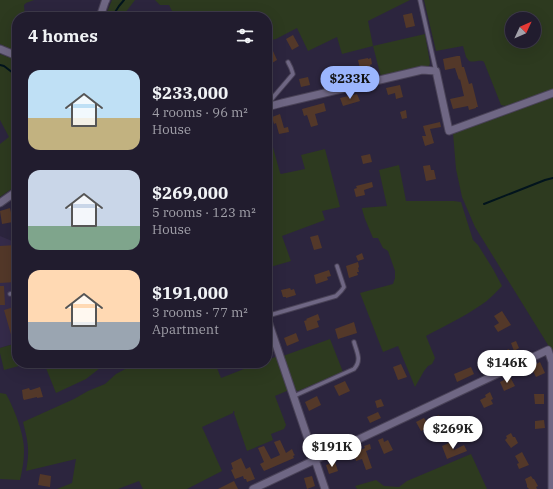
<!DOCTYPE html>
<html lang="en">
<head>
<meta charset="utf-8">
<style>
  body { margin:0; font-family:"IBM Plex Serif",serif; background:#2d293a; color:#f1f3f6; height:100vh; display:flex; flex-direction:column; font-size:15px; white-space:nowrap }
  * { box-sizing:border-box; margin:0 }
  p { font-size:13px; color:#a2a1aa }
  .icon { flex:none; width:22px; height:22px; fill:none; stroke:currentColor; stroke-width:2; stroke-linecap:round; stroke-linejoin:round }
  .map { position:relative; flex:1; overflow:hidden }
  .side { position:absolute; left:12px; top:12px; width:260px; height:356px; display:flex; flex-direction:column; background:#211c2e; border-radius:16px; box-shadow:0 4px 16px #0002,0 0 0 1px #3e3a4a }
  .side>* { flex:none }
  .needle { width:26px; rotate:46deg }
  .fabs { position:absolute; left:505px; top:12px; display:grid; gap:8px }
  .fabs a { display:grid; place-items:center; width:36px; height:36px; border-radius:50%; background:#211c2e; box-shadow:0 4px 16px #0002,0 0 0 1px #3e3a4a; font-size:20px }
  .price { position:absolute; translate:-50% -34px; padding:0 9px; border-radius:14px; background:#fff; color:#222; font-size:13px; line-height:26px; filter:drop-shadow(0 1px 2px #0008) }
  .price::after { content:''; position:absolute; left:50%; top:24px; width:12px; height:9px; margin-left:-6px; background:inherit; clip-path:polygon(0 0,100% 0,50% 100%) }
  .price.selected { background:#9bb5fd; color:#111 }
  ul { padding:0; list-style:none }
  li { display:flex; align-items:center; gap:12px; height:100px; padding:0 16px }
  li span { display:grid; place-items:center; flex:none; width:112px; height:80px; border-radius:12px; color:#555 }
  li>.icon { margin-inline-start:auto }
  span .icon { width:48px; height:48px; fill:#fffc; stroke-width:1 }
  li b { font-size:17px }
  h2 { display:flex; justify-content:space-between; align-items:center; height:48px; padding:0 16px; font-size:17px }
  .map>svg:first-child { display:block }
  .built { fill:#352b4a }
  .green { fill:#2d3a1f; fill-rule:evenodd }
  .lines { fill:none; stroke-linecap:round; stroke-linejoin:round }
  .stream { stroke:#02141d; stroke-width:2 }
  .building { fill:#533829 }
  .service-casing { stroke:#494257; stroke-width:5.5 }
  .minor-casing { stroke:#494257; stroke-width:9 }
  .service { stroke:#6f6784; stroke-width:3.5 }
  .minor { stroke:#6f6784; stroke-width:7 }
</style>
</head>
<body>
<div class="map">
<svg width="553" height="489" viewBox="0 0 553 489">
  <rect width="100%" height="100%" fill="#2c253e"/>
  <polygon class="built" points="0,236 17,243 17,343 0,348"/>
  <g class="green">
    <polygon points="0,0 34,0 26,3 24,5 25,17 17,17 17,52 0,44"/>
    <polygon points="112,0 135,0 122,17 105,17"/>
    <polygon points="155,0 410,0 368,21 373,46 425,34 430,63 429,66 381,77 373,46 342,54 337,37 308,51 297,28 276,39 267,41 267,17 175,17 169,5 160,5"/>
    <path d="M 424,0 L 553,0 L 553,90 L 506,106 L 501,105 L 484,62 C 480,59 474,63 469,61 L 466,57 L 463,46 L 436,51 ZM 512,19 L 534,19 L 534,41 L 512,41 Z"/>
    <polygon points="0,54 17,60 17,185 0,197 0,144 9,137 0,120"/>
    <polygon points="553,96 553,353 475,227 462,197 456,169 453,133"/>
    <polygon points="267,125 280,173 281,174 305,169 301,155 325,149 340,207 322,211 325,220 282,236 291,261 267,268"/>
    <path d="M 399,165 L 406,201 L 454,201 L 461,202 L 473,240 L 478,245 L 493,269 L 502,286 C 495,293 489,300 481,305 C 464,317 444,326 426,336 L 435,358 L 432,364 L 428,366 L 424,371 L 415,387 L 398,346 L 383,352 L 360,293 L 393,284 L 395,278 L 395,271 L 388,251 L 385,249 L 383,248 L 378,238 L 373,238 L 365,219 L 362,209 L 362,208 L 387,206 L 379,170 Z"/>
    <polygon points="330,339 343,372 298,391 294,390 283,356"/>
    <polygon points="17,343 17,363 30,363 4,370 0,353 0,348"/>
    <path d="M 278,356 L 289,390 L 275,396 L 286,425 L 284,429 L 271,434 L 273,440 L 247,451 L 234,413 L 235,412 L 233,411 L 233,413 L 202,427 L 222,471 L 187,489 L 143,489 L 139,481 L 118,489 L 57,489 L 72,483 L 76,459 L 26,471 C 30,450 28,442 23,422 L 74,399 L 88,391 L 105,384 L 116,374 L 131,366 L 132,363 L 215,363 L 221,378 L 259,363 L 267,363 L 267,360 Z"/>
    <polygon points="44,363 111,363 100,368 86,379 56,393"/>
    <path d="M 0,393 L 6,394 C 14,408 25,436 24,452 C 24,461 22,471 20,480 L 0,479 Z"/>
    <polygon points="471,454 487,489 357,489 355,486 376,480 384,486 399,487 407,481"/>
  </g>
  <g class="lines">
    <g class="stream">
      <polyline points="112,17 119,6 124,0"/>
      <polyline points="0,65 4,66 17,76"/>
      <polyline points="484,204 545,180 553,178"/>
    </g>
  </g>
  <g class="building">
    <polygon points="412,13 415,26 406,28 403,15"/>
    <polygon points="293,35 299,46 292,50 286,39"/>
    <polygon points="273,51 277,60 267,66 267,55"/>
    <polygon points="457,56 460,56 462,67 464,67 469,84 472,83 478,107 476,107 476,108 469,110 468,106 453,109 450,99 464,96 460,79 459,80 455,68 445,70 443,59"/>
    <polygon points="368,58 368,59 371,58 372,64 370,65 370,67 360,69 358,60"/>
    <polygon points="337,72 340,84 332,86 329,74"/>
    <polygon points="308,77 310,85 301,87 299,79"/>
    <polygon points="400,85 403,97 396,99 395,93 388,95 386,88"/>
    <polygon points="357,94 360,101 343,106 340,98"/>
    <polygon points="324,103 326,111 315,114 318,125 311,127 307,115 304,116 302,109"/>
    <polygon points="406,110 407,118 402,119 400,112"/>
    <polygon points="280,114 284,128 288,127 289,132 279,134 276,123 274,124 272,117"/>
    <polygon points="440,122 441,127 430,129 434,143 425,146 422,136 426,136 423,126"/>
    <polygon points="370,154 372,162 363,164 361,156"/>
    <polygon points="430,165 431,170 434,170 436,179 426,181 423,166"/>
    <polygon points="372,182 373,187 364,190 365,195 356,197 354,189 357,188 356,186"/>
    <polygon points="10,208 13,222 2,224 0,211"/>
    <polygon points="318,235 322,248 314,250 310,237"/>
    <polygon points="16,245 17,282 0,283 0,246"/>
    <polygon points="362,253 364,259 358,261 356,256"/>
    <polygon points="358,262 359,267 358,268 359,272 357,272 358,275 349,278 346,266"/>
    <polygon points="329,270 331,276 327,277 328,280 316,284 314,275"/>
    <polygon points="0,286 4,286 5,305 0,305"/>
    <polygon points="290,288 291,290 294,289 296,295 286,298 286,297 283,297 281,290"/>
    <polygon points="17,306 17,336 12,338 4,310"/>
    <polygon points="502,311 511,325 498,332 494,326 499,323 494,316"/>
    <polygon points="318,314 320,320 317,321 319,327 307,331 304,321 307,320 306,319"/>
    <polygon points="354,322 357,333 338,339 335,329"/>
    <polygon points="296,333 299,341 287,346 284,338"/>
    <polygon points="516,341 519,348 514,351 511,343"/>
    <polygon points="509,349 512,356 508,357 509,359 500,363 497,354"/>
    <polygon points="540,362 545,373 536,377 531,367"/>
    <polygon points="401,364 407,377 398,380 393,367"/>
    <polygon points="471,367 474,374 457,382 454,374"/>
    <polygon points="510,377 515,386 504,391 500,382"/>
    <polygon points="345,381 350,391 339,396 334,386"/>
    <polygon points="40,387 43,397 37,398 37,397 24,400 23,398 22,390 29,388 30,390 31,390"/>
    <polygon points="490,392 493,399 491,400 493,404 484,408 480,400 486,397 485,395"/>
    <polygon points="534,394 544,394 544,404 535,404"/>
    <polygon points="317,396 321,405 309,411 305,402"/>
    <polygon points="381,399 384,406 377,408 375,401"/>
    <polygon points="378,412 381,418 370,423 367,417"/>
    <polygon points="439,415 441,419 444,417 446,422 438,426 436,422 427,426 428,428 421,431 416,422 424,418 426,421"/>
    <polygon points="544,420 545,428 535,429 535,421"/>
    <polygon points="511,433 513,437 515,437 518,443 511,448 505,440 507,438 506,436"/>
    <polygon points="333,438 336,445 322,449 320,442"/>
    <polygon points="383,438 384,442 388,440 393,450 384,454 378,440"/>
    <polygon points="280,440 286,453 292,449 294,454 295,455 293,456 294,458 264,471 260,464 264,462 258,448 264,446 271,459 280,455 274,442"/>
    <polygon points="451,442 454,450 464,445 467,451 447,459 442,446"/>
    <polygon points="370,444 371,449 366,451 372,468 366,470 362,459 356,461 355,458 351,459 349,455 356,451 356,452 365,448 364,446"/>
    <polygon points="522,452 529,465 519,469 517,464 519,463 515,456"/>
    <polygon points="241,458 246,469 250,467 255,479 247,482 246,479 244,479 243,476 235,479 231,470 233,469 231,463"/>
    <polygon points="335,462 338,471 329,474 326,465"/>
    <polygon points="40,474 51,476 50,487 38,485"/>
    <polygon points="312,476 315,486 307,489 304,478"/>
    <polygon points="531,476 533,479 534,479 538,486 536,487 537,489 529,489 527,487 527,485 525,479"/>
    <polygon points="234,481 238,489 218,489"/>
  </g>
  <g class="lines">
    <g class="service-casing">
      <g id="service">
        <polyline points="420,0 436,71"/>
        <polyline points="268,106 270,101 293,74 291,68 288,62"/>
        <polyline points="14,193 17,199"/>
        <polyline points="10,294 17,292"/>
        <polyline points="267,316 336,296 341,291 344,287 337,266"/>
        <path d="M 294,396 L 354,369 C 362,360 357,353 354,342"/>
      </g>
    </g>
    <g class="minor-casing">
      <g id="minor">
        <polyline points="100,17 105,2 106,0"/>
        <polyline points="0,49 17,56"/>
        <polyline points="267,107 282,103 422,70 436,71 449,131 553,93"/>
        <polyline points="0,203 17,191"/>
        <polyline points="267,318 325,489"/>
        <polyline points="253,489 548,350 552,362 552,489"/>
      </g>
    </g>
    <use href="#service" class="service"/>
    <use href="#minor" class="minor"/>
  </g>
</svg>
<div class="fabs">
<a><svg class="needle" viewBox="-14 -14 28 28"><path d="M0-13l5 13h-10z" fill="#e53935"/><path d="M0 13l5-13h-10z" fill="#a2a1aa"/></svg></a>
</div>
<b class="price selected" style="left:350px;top:100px">$233K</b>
<b class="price" style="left:507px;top:384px">$146K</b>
<b class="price" style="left:453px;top:450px">$269K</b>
<b class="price" style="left:332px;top:468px">$191K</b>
<section class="side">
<h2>4 homes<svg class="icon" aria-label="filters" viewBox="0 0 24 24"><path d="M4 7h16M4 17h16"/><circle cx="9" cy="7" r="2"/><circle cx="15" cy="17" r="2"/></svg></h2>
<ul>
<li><span style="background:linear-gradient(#bfe0f5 60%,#c2b280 0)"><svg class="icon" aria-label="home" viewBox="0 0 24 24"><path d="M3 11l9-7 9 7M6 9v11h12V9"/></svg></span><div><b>$233,000</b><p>4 rooms · 96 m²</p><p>House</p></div></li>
<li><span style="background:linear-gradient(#c9d6e8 70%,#7fa58c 0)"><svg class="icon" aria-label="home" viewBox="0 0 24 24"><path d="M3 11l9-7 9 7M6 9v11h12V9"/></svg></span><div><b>$269,000</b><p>5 rooms · 123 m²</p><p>House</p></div></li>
<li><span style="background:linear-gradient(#ffd9b3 65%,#9aa5b1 0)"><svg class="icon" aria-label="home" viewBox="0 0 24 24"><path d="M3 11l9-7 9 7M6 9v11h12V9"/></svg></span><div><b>$191,000</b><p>3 rooms · 77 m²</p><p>Apartment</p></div></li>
</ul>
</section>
</div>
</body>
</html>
